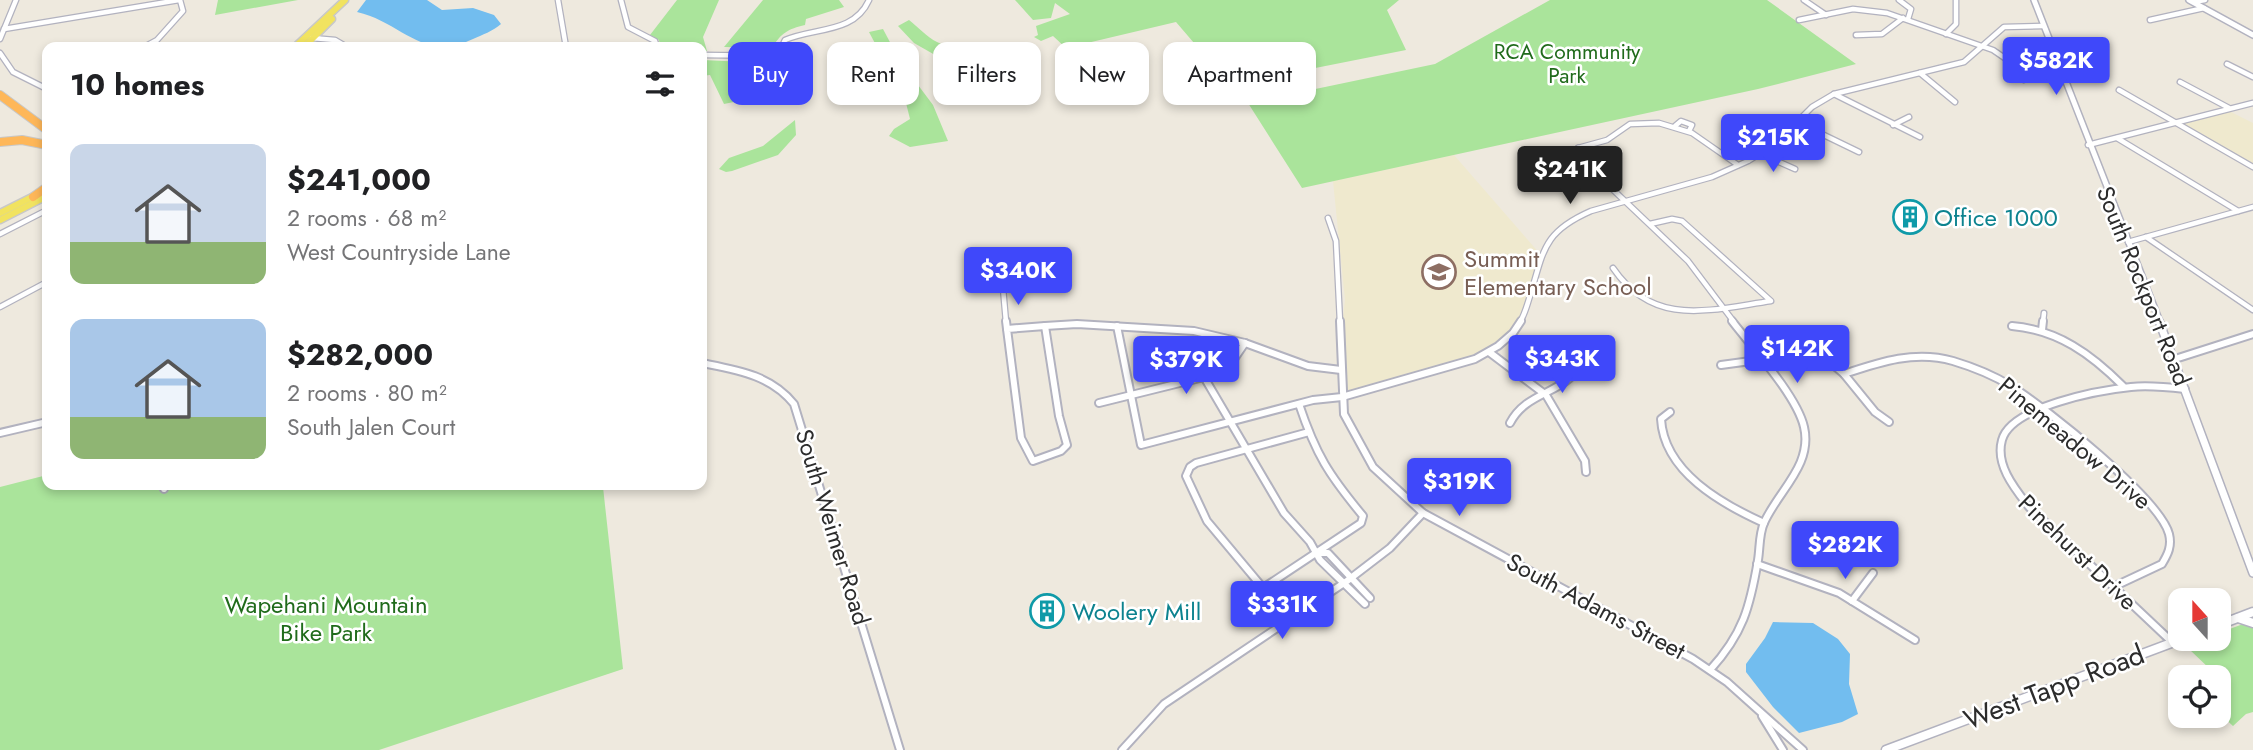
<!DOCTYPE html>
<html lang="en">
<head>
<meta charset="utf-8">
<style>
  body { margin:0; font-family:Jost,sans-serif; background:#f2f2f2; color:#202124; height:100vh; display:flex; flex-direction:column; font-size:26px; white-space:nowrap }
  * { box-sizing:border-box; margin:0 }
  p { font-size:23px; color:#757577 }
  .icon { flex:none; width:38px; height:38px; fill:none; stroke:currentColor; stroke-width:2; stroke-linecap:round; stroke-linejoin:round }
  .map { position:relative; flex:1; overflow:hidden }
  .drawer { position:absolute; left:42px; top:42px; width:665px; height:448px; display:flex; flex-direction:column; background:#fff; border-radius:14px; box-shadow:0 4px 10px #0003 }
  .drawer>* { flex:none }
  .hud { position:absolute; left:728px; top:42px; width:665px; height:63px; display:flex; gap:14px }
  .needle { width:46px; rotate:339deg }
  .tools { position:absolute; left:2168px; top:588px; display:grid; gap:14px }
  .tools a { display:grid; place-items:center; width:63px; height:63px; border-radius:14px; background:#fff; box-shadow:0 4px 10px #0003; font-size:35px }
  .price { position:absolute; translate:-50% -60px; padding:0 16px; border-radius:7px; background:#3f48fa; color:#fff; font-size:23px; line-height:46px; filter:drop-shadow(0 2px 4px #0008) }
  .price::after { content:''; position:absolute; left:50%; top:42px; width:21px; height:16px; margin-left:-10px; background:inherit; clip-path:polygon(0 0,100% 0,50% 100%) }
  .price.current { background:#222; color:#fff }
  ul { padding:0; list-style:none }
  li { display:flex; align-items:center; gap:21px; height:175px; padding:0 28px }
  li span { display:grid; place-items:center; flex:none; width:196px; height:140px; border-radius:14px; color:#555 }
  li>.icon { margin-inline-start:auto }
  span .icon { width:84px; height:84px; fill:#fffc; stroke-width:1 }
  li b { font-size:30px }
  h2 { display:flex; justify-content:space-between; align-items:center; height:84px; padding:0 28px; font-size:30px }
  .pill { padding:0 24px; border-radius:14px; background:#fff; box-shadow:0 4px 10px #0003; font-size:24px; line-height:63px }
  .pill.current { background:#3f48fa; color:#fff }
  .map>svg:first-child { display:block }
  .education { fill:#efe9ce }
  .green { fill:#aae49b }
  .water { fill:#72bdef }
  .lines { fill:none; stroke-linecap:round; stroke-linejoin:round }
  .minor-far1-casing { stroke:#b2b2bf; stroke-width:7 }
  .minor-casing { stroke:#b2b2bf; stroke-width:10 }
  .tertiary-far1-casing { stroke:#b2b2bf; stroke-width:8 }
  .tertiary-casing { stroke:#b2b2bf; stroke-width:10 }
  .secondary-casing { stroke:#b2b2bf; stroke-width:11 }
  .primary-casing { stroke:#c8c8c8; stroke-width:9 }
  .motorway-casing { stroke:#c8c8c8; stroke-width:10 }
  .minor-far1 { stroke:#fff; stroke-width:4.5 }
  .minor { stroke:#fff; stroke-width:6 }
  .tertiary-far1 { stroke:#fff; stroke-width:5 }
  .tertiary { stroke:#fff; stroke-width:7 }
  .secondary { stroke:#fff; stroke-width:8 }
  .primary { stroke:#f1e360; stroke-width:6 }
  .motorway { stroke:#feb759; stroke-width:8 }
  .labels { text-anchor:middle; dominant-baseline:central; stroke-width:5; stroke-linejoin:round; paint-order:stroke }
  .far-park-label { font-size:21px; fill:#206b1b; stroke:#fff }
  .culture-label { font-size:24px; fill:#0d838f; stroke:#fff; text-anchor:start }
  .education-label { font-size:24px; fill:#785e54; stroke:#fff; text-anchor:start }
  .street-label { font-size:24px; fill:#2c2c2c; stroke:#fff }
  .park-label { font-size:24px; fill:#206b1b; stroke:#fff }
  .near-street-label { font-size:28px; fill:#2c2c2c; stroke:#fff }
</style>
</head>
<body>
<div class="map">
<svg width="2253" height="750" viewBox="0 0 2253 750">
  <rect width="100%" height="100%" fill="#eee9de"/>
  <g class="education">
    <polygon points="2229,111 2253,123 2253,164 2180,124"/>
    <polygon points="1454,155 1541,255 1521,326 1488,352 1340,397 1340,343 1345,300 1333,181"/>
  </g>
  <g class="green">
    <polygon points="218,0 298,0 215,15"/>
    <polygon points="677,0 719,0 703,37 707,51 702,51 702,47 660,47 659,40 650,35"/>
    <path d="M 763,0 L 839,0 L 844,7 L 806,19 L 805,25 C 788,29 781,33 772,48 L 724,47 Z"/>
    <polygon points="1015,0 1399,0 1387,10 1406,50 1230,85 1176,22 1066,48 1053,36 1041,41 1034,37 1038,35 1036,26 1070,14 1055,3 1051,18 1033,20"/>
    <polygon points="1550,0 1767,0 1856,64 1758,89 1302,188 1248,103 1435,64"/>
    <path d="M 909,20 C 918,27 927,37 937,42 C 958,52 967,51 972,76 L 959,79 L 949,63 L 914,43 L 898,26 Z"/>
    <polygon points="883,29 911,82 897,85 869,32"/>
    <polygon points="702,60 770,63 773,65 770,78 784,82 784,86 763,96 724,104 710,75 702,76"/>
    <polygon points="918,85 933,105 948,141 910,147 889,136 894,129 910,119 903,91"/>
    <polygon points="795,120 796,135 778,155 732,171 726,172 719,169 729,158 763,146"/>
    <polygon points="47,475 47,485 598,485 603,487 623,669 379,750 0,750 0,487"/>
    <polygon points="2243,624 2253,626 2253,712 2246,714 2233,726 2219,713 2219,677 2196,677 2211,670 2190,650 2190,644 2204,639 2219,639 2219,633"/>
  </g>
  <g class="water">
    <path d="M 366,0 L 427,0 L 442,10 L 473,8 L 494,15 L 501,24 C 493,31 482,35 473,39 C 422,63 402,22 357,12 Z"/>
    <polygon points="1773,622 1813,623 1838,639 1850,654 1849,684 1858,714 1842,722 1799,733 1773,707 1746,672 1746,664 1765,638"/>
  </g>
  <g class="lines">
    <g class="minor-far1-casing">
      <g id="minor-far1">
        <polyline points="558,0 566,47"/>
        <polyline points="621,0 628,27 655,41 657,47"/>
        <polyline points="1804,0 1826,15"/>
        <polyline points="1899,0 1911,9 1908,19"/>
        <polyline points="2194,2 2205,0"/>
        <polyline points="1799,20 1853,9 1887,13 1993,50 2012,63 2024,80"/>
        <polyline points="2150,20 2204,8"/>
        <polyline points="4,29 179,0"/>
        <polyline points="1946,34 1956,24 1956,0"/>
        <polyline points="1856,35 1882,34 1903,18"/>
        <polyline points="312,38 335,40 347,47"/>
        <polyline points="0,39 16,0"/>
        <polyline points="144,47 157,40 183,11 180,0"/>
        <polyline points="0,53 13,72 47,89"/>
        <polyline points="702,55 783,56"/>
        <path d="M 775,61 L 785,40 C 815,27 854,34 869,0"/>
        <polyline points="2227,64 2253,77"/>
        <polyline points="1920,73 1955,102"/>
        <polyline points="2180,82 2229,108"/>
        <polyline points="2119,90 2253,167"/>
        <polyline points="1834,94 1920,137"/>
        <polyline points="1797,122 1859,152"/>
        <polyline points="1893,125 1909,117"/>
        <polyline points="1675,126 1681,121 1692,125 1689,131"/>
        <polyline points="2117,138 2238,211"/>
        <polyline points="2088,145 2253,103"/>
        <polyline points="1578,148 1596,166 1607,184 1688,261 1734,322"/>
        <polyline points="1578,148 1607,140 1630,124 1659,123 1692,133 1738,165"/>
        <polyline points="1761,154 1795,169"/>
        <polyline points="1328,218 1336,241 1340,322"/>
        <polyline points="0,234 47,210"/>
        <polyline points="2146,237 2253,310"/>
        <polyline points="2128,242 2253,207"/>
        <path d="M 1613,268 C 1654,328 1709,310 1771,301 L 1682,221 L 1672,219 L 1650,224"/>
        <polyline points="1003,288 1006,322"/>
        <polyline points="0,307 47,282"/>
        <path d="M 1520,322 C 1525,314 1527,305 1530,296 C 1544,250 1543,232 1591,211 L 1712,177 L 1748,161 L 1775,144 L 1812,107 L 1834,94 L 1964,62 L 2004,27 L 2043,26"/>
        <polyline points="2043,322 2044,313"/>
      </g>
    </g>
    <g class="minor-casing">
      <g id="minor">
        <polyline points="1006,321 1007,329"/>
        <polyline points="1340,321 1344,414 1373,467 1423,513 1693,659 1727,682 1803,750"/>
        <polygon points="1045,326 1059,416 1067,445 1061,451 1033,461 1021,438 1007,329"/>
        <polyline points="1045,326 1077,324 1194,331 1245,343 1308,366 1341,370"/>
        <polyline points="1117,326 1141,445 1313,400 1342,397 1475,359 1498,346 1513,333 1521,321"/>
        <path d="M 2012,326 C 2058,330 2091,354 2123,386"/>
        <polyline points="2042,330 2043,321"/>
        <polyline points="1489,352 1546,395 1585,461 1586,472"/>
        <polyline points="2175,359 2253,334"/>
        <path d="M 702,363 C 737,370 771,375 794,404 L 900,750"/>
        <polyline points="1721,365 1818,352 1844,374 1875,412 1889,422"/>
        <path d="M 1844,374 C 1880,362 1915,350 1953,361 C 1973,367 1993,375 2011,386 C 2045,407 2160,499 2169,534 C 2172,546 2168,554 2162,564 L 2113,587"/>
        <polyline points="1204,377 1284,513 1310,542 1320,560 1365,604"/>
        <polyline points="1099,403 1204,377 1232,362 1245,343"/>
        <path d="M 1670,412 L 1661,419 C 1664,472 1722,504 1764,523"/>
        <path d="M 1510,423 C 1529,387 1570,397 1588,352"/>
        <polyline points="0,433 47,422"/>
        <polyline points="163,485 164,489"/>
        <polyline points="1319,553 1328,553 1370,598"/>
        <polyline points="1757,564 1839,593 1915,640"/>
        <polyline points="1263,588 1207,521 1186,476 1190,467 1196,463 1309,432"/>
        <polyline points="1852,601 1873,573"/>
        <path d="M 1236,606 L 1361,523 L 1363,516 C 1329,475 1316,455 1299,404"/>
        <path d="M 2172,642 L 2029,507 C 2015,489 1995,465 2002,440 C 2011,406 2101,390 2131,387 C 2149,385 2167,387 2185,389"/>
        <path d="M 1710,670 C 1743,634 1750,607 1758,560 C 1760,548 1759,534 1764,523 C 1778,491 1813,465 1804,427 C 1797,396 1752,347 1732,321"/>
        <polyline points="1762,716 1783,750"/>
        <polyline points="1122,750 1164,704 1347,581 1390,548 1423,513"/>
      </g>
    </g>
    <g class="tertiary-far1-casing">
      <g id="tertiary-far1">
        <polyline points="2034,0 2160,322"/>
        <polyline points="2189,0 2253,35"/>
      </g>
    </g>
    <g class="tertiary-casing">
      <polyline id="tertiary" points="2159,321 2253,573"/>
    </g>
    <g class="secondary-casing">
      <g id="secondary">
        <polyline points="2238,618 2253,623"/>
        <polyline points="2219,625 2253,612"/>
        <polyline points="1886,750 2182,639"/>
      </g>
    </g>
    <g class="primary-casing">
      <g id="primary">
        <polyline points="295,47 345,0"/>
        <polyline points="304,47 332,19"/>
        <polyline points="0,213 38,194"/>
        <polyline points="0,220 47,196"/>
      </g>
    </g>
    <g class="motorway-casing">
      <g id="motorway">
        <polyline points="0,95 47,130"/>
        <polyline points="0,142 22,140 47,145"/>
        <polyline points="33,197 47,187"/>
      </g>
    </g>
    <use href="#minor-far1" class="minor-far1"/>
    <use href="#minor" class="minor"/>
    <use href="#tertiary-far1" class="tertiary-far1"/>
    <use href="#tertiary" class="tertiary"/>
    <use href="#secondary" class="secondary"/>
    <use href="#primary" class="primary"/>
    <use href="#motorway" class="motorway"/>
  </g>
  <defs>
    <g id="building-ring" transform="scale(1.75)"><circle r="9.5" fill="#fff" stroke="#0f9aa8" stroke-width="1.5"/><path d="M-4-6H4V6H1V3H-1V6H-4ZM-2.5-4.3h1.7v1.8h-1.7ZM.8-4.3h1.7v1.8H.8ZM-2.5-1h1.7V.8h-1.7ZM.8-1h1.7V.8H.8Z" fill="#0f9aa8"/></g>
    <g id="school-ring" transform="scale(1.75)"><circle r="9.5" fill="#fff" stroke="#8d6e63" stroke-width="1.5"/><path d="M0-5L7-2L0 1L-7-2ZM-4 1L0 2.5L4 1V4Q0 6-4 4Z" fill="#8d6e63"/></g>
  </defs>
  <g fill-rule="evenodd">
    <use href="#building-ring" x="1910" y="217"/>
    <use href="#school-ring" x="1439" y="272"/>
    <use href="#building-ring" x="1047" y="611"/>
  </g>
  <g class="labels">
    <g class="far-park-label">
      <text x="1567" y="52">RCA Community<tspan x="1567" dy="24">Park</tspan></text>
    </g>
    <g class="culture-label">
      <text x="1934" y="217">Office 1000</text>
      <text x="1072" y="611">Woolery Mill</text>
    </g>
    <g class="education-label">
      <text x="1464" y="258">Summit<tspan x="1464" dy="28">Elementary School</tspan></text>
    </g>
    <g class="street-label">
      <text transform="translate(2144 286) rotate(68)">South Rockport Road</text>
      <text transform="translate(2075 443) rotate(40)">Pinemeadow Drive</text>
      <text transform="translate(833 527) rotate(73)">South Weimer Road</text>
      <text transform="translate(2078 552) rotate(44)">Pinehurst Drive</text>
      <text transform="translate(1596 606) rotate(28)">South Adams Street</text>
    </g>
    <g class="park-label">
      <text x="326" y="604">Wapehani Mountain<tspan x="326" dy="28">Bike Park</tspan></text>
    </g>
    <g class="near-street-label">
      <text transform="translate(2054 687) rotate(-21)">West Tapp Road</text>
    </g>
  </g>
</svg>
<div class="tools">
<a><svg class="needle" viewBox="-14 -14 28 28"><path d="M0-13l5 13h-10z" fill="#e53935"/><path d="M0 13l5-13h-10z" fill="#757577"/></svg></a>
<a><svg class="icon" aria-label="locate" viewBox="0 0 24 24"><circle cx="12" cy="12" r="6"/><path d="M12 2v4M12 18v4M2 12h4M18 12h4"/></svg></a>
</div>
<b class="price" style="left:2056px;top:97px">$582K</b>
<b class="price" style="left:1773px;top:174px">$215K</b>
<b class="price current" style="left:1570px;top:206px">$241K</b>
<b class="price" style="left:1018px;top:307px">$340K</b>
<b class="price" style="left:1797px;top:385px">$142K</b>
<b class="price" style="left:1562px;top:395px">$343K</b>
<b class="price" style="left:1186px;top:396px">$379K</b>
<b class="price" style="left:1459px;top:518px">$319K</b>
<b class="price" style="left:1845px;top:581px">$282K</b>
<b class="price" style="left:1282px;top:641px">$331K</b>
<div class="hud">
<a class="pill current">Buy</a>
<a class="pill">Rent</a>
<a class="pill">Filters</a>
<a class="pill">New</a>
<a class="pill">Apartment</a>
</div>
<section class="drawer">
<h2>10 homes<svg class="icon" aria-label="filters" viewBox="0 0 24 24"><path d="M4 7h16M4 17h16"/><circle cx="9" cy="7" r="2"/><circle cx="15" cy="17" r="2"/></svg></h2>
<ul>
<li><span style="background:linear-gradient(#c9d6e8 70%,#8fb573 0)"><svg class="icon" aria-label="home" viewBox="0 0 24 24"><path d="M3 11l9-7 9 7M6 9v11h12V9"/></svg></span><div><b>$241,000</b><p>2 rooms · 68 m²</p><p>West Countryside Lane</p></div></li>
<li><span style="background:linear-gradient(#a9c7e8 70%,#8fb573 0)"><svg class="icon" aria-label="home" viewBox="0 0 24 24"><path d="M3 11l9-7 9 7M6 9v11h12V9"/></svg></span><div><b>$282,000</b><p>2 rooms · 80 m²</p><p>South Jalen Court</p></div></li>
</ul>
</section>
</div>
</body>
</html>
